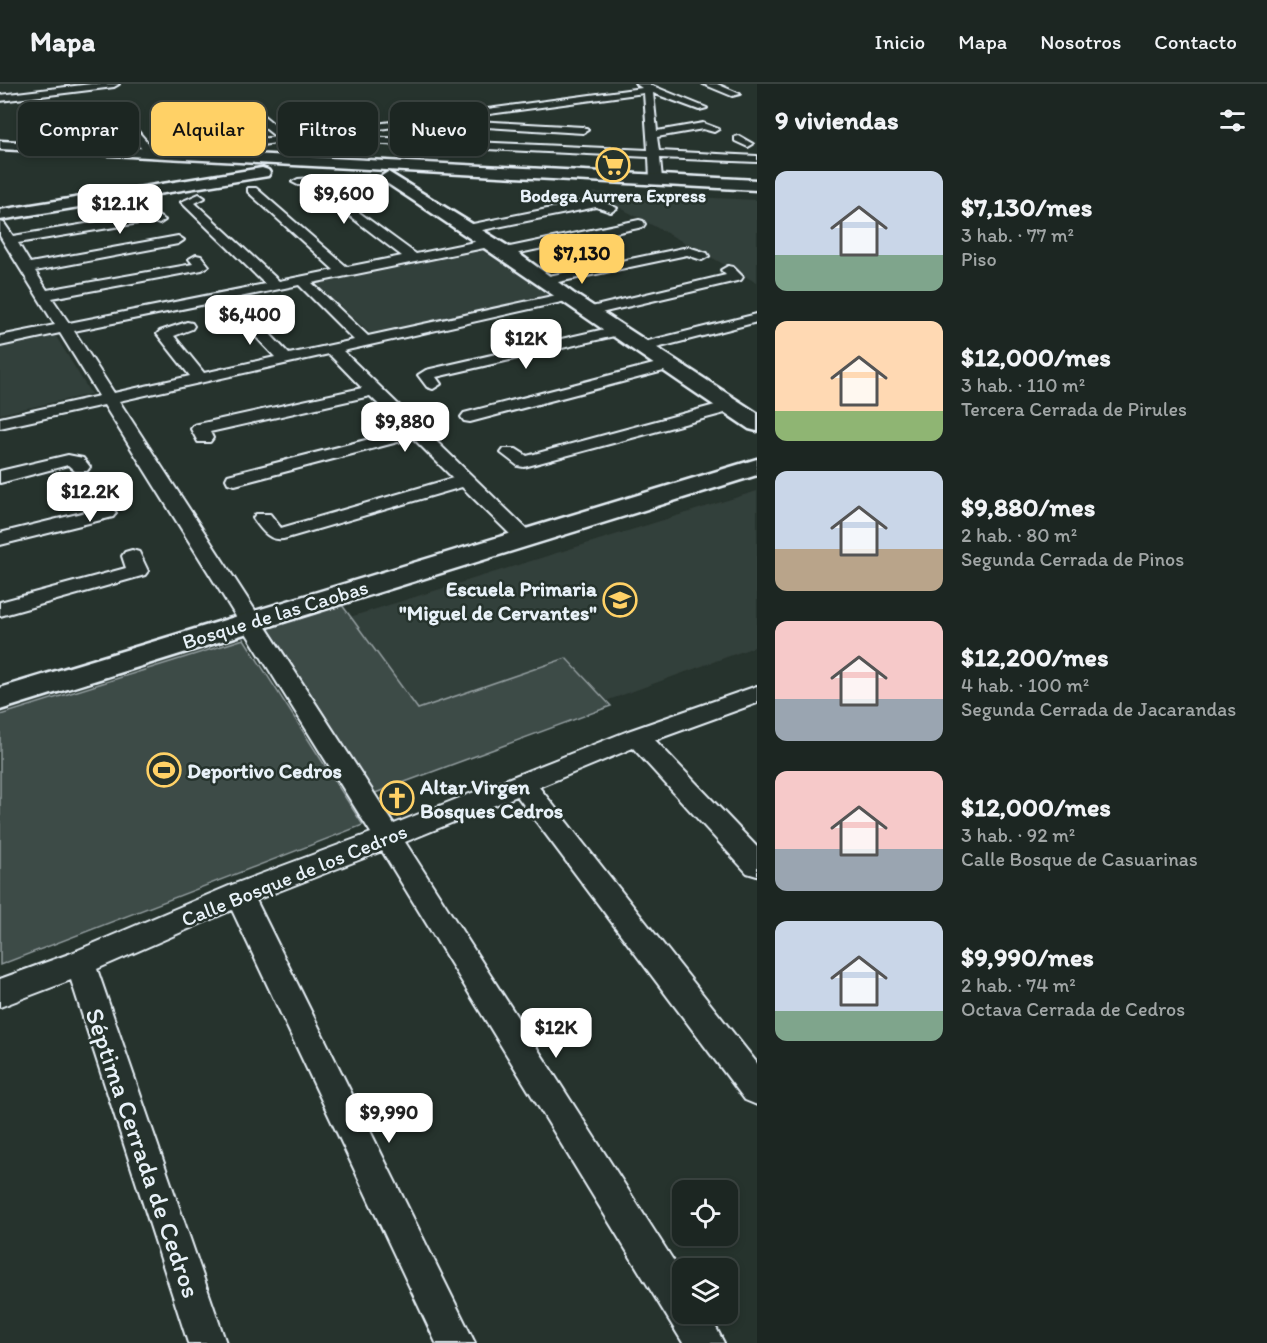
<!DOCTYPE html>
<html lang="es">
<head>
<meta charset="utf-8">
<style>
  body { margin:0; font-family:Itim,sans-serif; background:#29322f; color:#f1f3f6; height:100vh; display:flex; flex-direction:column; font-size:22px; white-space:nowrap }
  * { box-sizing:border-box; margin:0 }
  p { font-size:20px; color:#a0a5a5 }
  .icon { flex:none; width:33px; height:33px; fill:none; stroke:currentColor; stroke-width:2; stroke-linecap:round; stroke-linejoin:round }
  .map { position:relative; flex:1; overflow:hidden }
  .drawer { display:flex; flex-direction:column; background:#1c2622; width:510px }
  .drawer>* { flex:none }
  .top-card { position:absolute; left:18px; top:18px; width:570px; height:54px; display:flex; gap:12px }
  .tools { position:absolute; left:672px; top:1096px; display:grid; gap:12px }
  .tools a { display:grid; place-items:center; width:66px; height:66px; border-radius:12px; background:#1c2622; box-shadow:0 3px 9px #0003,0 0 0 2px #3a4340; font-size:30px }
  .price { position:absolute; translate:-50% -51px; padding:0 14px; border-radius:12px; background:#fff; color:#222; font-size:20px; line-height:39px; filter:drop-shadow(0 2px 3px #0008) }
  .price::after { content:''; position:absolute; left:50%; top:36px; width:18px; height:14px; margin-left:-9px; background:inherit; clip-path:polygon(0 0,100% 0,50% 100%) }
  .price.current { background:#ffd166; color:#111 }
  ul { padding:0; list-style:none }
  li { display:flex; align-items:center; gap:18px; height:150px; padding:0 18px }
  li span { display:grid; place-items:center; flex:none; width:168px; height:120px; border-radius:12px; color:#555 }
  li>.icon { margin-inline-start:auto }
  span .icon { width:72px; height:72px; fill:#fffc; stroke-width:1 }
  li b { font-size:26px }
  h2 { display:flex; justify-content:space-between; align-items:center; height:72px; padding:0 18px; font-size:26px }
  .chip { padding:0 21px; border-radius:12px; background:#1c2622; box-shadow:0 3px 9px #0003,0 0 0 2px #3a4340; font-size:21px; line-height:54px }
  .chip.current { background:#ffd166; color:#111 }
  header { display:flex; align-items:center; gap:36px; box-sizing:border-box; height:84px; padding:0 30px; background:#1c2622; border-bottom:2px solid #3a4340 }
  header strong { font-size:28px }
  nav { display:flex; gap:33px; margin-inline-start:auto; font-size:21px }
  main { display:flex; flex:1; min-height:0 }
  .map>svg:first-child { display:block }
  .built { fill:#333f3a }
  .green { fill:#3e4b47; stroke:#939ea0; stroke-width:1.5 }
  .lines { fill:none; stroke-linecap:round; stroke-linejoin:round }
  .street-casing { stroke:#e8f1f8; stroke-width:4 }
  .secondary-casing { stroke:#e8f1f8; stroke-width:5 }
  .street { fill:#26332d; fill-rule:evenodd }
  .secondary { fill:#26332d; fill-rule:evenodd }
  .labels { text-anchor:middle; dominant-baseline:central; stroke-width:5; stroke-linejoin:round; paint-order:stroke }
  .far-poi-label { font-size:18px; font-weight:bold; fill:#e8f1f8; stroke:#26332d }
  .poi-label { font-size:21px; font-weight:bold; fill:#e8f1f8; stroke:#26332d; text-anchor:start }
  .street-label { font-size:21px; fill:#e8f1f8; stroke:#26332d }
  .near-street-label { font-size:26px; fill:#e8f1f8; stroke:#26332d }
</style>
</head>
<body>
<header>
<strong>Mapa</strong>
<nav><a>Inicio</a><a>Mapa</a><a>Nosotros</a><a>Contacto</a></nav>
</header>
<main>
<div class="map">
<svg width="757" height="1259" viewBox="0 0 757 1259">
  <rect width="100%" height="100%" fill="#26332d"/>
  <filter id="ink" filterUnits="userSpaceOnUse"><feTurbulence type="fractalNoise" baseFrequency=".0167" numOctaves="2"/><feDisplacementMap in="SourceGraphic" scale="12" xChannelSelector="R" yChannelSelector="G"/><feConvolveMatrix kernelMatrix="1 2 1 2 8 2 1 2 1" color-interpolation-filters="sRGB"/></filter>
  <g filter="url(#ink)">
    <g class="built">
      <polygon points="591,108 757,116 757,199 709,172"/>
      <polygon points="480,165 549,211 372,251 314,198"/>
      <polygon points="54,249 91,310 0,330 0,260"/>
      <polygon points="757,407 757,562 606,617 566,574 418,625 350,533"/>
    </g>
    <g class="green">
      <polygon points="342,521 418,625 566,574 611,622 375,709 268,544"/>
      <polygon points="244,555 363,741 0,881 0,631"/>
    </g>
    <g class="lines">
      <g class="street-casing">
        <g id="street">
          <polygon points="91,0 119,0 114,3 0,17 0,11"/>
          <path d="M 636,0 L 648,0 L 707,24 L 699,26 L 653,9 L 657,47 L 703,39 L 719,45 L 714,48 L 703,45 L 657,53 L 659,67 L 757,72 L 757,78 L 660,74 L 662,95 L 656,98 L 650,95 L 649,73 L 364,59 L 359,56 L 364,53 L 648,66 L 644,9 L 174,73 L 169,70 L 174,67 L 211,62 L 182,33 L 181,31 L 186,28 L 221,60 L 276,53 L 244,27 L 231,27 L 229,25 C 248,11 272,40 287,52 L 642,4 Z"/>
          <polygon points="703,0 717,0 740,10 732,12"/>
          <polygon points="121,37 129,37 155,67 155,71 147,71 121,41"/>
          <polygon points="475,37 583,43 588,46 583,49 471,42 470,40"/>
          <polygon points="76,42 80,43 80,47 68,50 79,65 74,68 70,67 56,48"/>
          <polygon points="739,52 753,60 748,63 735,57 735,53"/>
          <path d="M 312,94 L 416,170 L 489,155 L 495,159 L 489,163 L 312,199 L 368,252 L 566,209 L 573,213 L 566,217 L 343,267 L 533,451 L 536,455 L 533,459 L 519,459 L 462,403 L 287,454 C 270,459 262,447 253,434 L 256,430 L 270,430 L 281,444 L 453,394 L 413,354 L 235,401 L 228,399 L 226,395 L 228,391 L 405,346 L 370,312 L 210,348 L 213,354 L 210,358 L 198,358 L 191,345 L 194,341 L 362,304 L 329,270 L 119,317 L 394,740 L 628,647 L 757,602 L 757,619 L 655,656 L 757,763 L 757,792 L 747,789 L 633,664 L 539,703 L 757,979 L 757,1021 L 745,1016 L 517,712 L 405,758 L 682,1190 L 682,1230 L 709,1230 L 724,1259 L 683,1259 L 382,767 L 256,816 L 475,1259 L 436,1259 L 232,826 L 97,885 L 226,1259 L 188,1259 L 71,896 L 0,923 L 0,895 L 69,870 L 229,802 L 371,749 L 104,321 L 0,344 L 0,334 L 99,312 L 60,249 L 0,262 L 0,252 L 55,241 L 3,157 L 0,152 L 0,138 L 4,139 L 13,152 L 152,129 L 165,136 L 159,140 L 151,137 L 18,159 L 30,179 L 178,152 L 184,156 L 178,160 L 35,187 L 47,206 L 193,180 L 189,175 L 196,171 L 201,172 L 209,182 L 202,186 L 52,214 L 69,239 L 265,200 L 181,118 L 199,110 L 205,114 L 195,119 L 279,197 L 334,186 L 248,108 L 248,104 L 256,104 L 347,183 L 402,172 L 309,101 L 298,101 L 292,98 L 298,95 ZM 299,201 L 354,256 L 289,270 L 251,230 L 223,231 L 221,234 L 223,237 L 242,238 L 275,273 L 204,289 L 174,252 L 192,245 L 194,242 L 192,239 L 187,238 L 160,247 L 157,250 L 190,292 L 114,309 L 74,247 Z"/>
          <polygon points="597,115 617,124 611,128 596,123 468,149 462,145 468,141"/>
          <polygon points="639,136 643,137 645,140 643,143 505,172 498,168 505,164"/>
          <polygon points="688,163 707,169 709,172 702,176 687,171 544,201 537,197 544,193"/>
          <polygon points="728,182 733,183 743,193 741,196 588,232 581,228 583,225 726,191 721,186"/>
          <polygon points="757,230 757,238 641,268 633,263 636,260"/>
          <polygon points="618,242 623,244 626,247 623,250 436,293 441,300 433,305 427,303 418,291 426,286"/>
          <polygon points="669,276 677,281 675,284 470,338 464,337 461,333 464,329"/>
          <polygon points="730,317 736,318 738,322 736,326 524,383 518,382 501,369 504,365 516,365 527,372"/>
          <polygon points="68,371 83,374 90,383 87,387 75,387 68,381 0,399 0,387"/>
          <polygon points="106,423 113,425 116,429 113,433 0,461 0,449"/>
          <polygon points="132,466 139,468 148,487 145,491 0,532 0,518 126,484 122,472 125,468"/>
        </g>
      </g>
      <g class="secondary-casing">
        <g id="secondary">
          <polygon points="0,57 757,96 757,106 0,65"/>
          <polygon points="262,84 268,86 270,89 268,92 0,136 0,126"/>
          <path d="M 388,88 L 511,164 L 573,209 L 757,329 L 757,347 L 749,345 C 626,262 506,177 382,96 L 380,93 Z"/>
          <polygon points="757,375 757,391 0,626 0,604"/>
        </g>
      </g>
      <use href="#street" class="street"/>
      <use href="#secondary" class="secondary"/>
    </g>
  </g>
  <defs>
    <g id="supermarket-ring" transform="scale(1.725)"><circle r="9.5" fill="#26332d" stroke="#ffd166" stroke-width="1.5"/><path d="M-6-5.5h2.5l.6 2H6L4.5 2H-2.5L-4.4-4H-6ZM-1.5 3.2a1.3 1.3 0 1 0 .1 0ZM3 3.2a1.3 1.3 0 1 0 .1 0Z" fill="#ffd166"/></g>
    <g id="school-ring" transform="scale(1.725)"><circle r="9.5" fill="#26332d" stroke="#ffd166" stroke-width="1.5"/><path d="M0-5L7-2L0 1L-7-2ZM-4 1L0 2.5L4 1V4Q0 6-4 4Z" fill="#ffd166"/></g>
    <g id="stadium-ring" transform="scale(1.725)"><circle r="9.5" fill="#26332d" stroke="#ffd166" stroke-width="1.5"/><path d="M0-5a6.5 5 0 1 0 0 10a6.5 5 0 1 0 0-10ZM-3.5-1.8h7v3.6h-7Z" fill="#ffd166"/></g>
    <g id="church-ring" transform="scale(1.725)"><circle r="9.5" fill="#26332d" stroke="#ffd166" stroke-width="1.5"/><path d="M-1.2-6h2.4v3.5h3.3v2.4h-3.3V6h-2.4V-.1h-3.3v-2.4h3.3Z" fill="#ffd166"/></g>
  </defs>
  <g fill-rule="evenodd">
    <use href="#supermarket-ring" x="613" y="81"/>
    <use href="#school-ring" x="620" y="516"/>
    <use href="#stadium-ring" x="164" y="686"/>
    <use href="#church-ring" x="397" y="714"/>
  </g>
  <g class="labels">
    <g class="far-poi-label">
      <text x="613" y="112">Bodega Aurrera Express</text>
    </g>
    <g class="poi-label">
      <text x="597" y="504" text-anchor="end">Escuela Primaria<tspan x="597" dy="24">"Miguel de Cervantes"</tspan></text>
      <text x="187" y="686">Deportivo Cedros</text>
      <text x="420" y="702">Altar Virgen<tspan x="420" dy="24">Bosques Cedros</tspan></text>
    </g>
    <g class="street-label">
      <text transform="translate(275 530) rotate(-17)">Bosque de las Caobas</text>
      <text transform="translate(294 791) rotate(-22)">Calle Bosque de los Cedros</text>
    </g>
    <g class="near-street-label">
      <text transform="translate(143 1069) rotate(71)">Séptima Cerrada de Cedros</text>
    </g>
  </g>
</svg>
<div class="tools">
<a><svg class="icon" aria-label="locate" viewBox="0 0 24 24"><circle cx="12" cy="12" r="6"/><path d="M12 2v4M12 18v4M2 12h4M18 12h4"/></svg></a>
<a><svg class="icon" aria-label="layers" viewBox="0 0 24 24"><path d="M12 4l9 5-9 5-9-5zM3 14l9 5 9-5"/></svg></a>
</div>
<b class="price" style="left:344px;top:141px">$9,600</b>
<b class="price" style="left:120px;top:151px">$12.1K</b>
<b class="price current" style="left:582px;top:201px">$7,130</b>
<b class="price" style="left:250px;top:262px">$6,400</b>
<b class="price" style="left:526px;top:286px">$12K</b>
<b class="price" style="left:405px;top:369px">$9,880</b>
<b class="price" style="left:90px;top:439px">$12.2K</b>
<b class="price" style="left:556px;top:975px">$12K</b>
<b class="price" style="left:389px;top:1060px">$9,990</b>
<div class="top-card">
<a class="chip">Comprar</a>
<a class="chip current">Alquilar</a>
<a class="chip">Filtros</a>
<a class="chip">Nuevo</a>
</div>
</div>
<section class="drawer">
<h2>9 viviendas<svg class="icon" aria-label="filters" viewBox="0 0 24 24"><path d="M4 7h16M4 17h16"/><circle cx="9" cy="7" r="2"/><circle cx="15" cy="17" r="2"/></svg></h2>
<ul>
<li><span style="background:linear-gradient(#c9d6e8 70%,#7fa58c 0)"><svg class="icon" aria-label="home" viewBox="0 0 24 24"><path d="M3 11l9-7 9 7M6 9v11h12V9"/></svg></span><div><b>$7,130/mes</b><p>3 hab. · 77 m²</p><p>Piso</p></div></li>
<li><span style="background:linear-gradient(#ffd9b3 75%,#8fb573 0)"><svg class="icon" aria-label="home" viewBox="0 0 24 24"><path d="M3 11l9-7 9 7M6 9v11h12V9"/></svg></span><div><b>$12,000/mes</b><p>3 hab. · 110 m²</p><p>Tercera Cerrada de Pirules</p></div></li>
<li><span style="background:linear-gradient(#c9d6e8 65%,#b9a48a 0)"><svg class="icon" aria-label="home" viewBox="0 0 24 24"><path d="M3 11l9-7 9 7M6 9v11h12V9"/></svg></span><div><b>$9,880/mes</b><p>2 hab. · 80 m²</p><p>Segunda Cerrada de Pinos</p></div></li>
<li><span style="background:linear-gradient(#f6c9c9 65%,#9aa5b1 0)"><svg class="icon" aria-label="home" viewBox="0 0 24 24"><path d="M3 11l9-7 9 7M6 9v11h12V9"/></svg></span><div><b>$12,200/mes</b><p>4 hab. · 100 m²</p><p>Segunda Cerrada de Jacarandas</p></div></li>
<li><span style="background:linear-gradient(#f6c9c9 65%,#9aa5b1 0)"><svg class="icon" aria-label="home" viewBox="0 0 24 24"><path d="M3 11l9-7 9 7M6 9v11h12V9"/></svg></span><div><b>$12,000/mes</b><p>3 hab. · 92 m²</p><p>Calle Bosque de Casuarinas</p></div></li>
<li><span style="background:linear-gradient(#c9d6e8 75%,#7fa58c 0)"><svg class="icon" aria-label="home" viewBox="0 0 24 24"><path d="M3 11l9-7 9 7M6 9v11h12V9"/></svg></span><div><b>$9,990/mes</b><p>2 hab. · 74 m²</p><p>Octava Cerrada de Cedros</p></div></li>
</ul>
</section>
</main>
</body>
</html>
